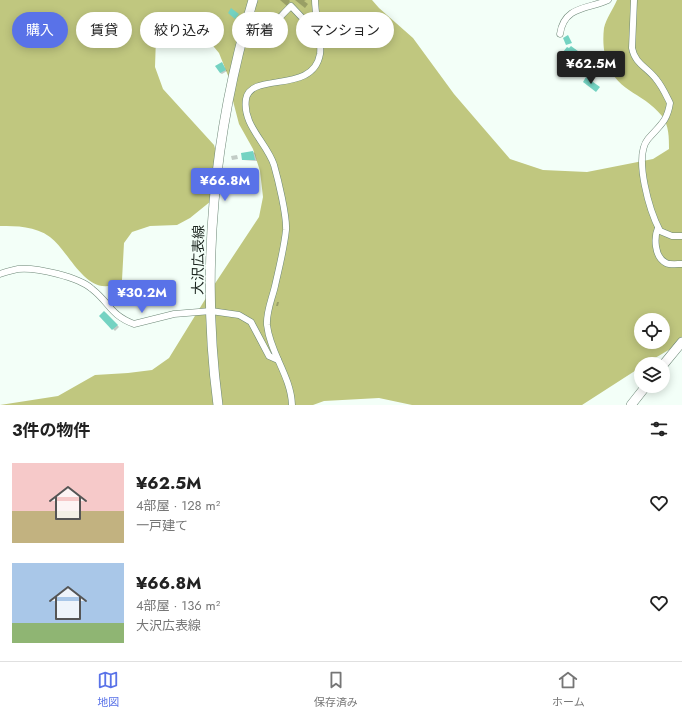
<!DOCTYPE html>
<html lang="ja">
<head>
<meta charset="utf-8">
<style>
  body { margin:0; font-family:Jost,"Noto Sans JP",sans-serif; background:#f6f6f6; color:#222; height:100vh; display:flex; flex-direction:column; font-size:15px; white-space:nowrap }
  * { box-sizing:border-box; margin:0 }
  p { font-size:13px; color:#767676 }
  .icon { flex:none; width:22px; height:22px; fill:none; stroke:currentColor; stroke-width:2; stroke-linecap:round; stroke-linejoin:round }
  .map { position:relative; height:405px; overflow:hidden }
  .drawer { display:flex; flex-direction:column; background:#fff; flex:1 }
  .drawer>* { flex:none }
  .top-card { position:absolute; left:12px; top:12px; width:400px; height:36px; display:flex; gap:8px }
  .tools { position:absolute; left:634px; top:313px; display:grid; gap:8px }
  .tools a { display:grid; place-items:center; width:36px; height:36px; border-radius:50%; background:#fff; box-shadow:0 2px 10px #0003; font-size:20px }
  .price { position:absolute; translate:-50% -34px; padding:0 9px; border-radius:4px; background:#5972e8; color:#fff; font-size:13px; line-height:26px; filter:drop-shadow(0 1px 2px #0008) }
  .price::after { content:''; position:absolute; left:50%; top:24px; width:12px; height:9px; margin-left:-6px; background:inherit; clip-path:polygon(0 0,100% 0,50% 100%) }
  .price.on { background:#222; color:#fff }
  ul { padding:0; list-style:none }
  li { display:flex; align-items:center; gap:12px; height:100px; padding:0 12px }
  li span { display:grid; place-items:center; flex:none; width:112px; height:80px; border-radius:0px; color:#555 }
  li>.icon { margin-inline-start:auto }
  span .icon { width:48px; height:48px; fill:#fffc; stroke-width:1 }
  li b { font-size:17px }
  h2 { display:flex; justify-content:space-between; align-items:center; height:48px; padding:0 12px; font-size:17px }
  .pill { padding:0 14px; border-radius:18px; background:#fff; box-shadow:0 2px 10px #0003; font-size:14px; line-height:36px }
  .pill.on { background:#5972e8; color:#fff }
  .dock { display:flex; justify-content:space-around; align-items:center; height:56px; border-top:1px solid #e0e0e0; background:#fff; font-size:11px; color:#767676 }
  .dock a { display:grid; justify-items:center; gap:2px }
  .dock .on { color:#5972e8 }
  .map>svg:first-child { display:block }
  .forest { fill:#c0c77f; fill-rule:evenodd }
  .shadow { fill:#0003 }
  .building { fill:#74d3c2 }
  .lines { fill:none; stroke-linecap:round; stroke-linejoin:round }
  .street-casing { stroke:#6d8777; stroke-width:7 }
  .secondary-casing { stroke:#6d8777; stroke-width:10 }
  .street { stroke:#fff; stroke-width:6 }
  .secondary { stroke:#fff; stroke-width:9 }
  .labels { text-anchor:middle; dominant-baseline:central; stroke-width:3.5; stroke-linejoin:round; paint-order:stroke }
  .street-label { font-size:14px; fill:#1b251f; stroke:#f3fff8 }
</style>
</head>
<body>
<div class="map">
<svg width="682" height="405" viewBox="0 0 682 405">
  <rect width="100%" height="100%" fill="#f3fff8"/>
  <path class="forest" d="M 0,0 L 372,0 L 379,8 L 413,38 L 454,94 L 510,159 L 543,170 L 587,172 L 653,159 L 669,149 C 669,138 669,125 662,116 C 641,90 614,93 605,55 C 603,46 603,37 604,28 C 606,19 613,9 617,0 L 682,0 L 682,342 L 645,364 L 641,364 L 641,367 L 582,405 L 412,405 L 379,398 L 324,401 L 313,405 L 0,405 L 58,396 L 95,375 L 128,373 L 152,370 L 169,358 L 214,285 L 259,217 L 263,197 L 260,171 L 253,149 L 239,124 L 233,101 L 229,78 L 219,53 L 204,35 L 190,23 L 168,25 L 156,37 L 155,67 L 163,89 L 214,145 L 220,165 L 211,201 L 190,218 L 177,225 L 150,226 L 132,232 L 124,243 L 122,280 C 89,304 71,253 50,237 C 35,226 17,226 0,226 ZM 641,320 L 663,320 L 663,342 L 641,342 Z"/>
  <g class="shadow">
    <polygon points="280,0 289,0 290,1 287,6"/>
    <polygon points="295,0 306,0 304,1 308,4 305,8"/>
    <polygon points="575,49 589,60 584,67 580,65"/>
    <polygon points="222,63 227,71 222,74 220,73"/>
    <polygon points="591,66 598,72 596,76 586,69"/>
    <polygon points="253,152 255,153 257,161 243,160 242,154"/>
    <polygon points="231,156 237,155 238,159 232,160"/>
    <polygon points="277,302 279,302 278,306 276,306"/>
    <polygon points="105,312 119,327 115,331 113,329"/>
  </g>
  <g class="building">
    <polygon points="231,8 239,14 235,19 228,13"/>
    <polygon points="568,35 572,43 566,45 563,38"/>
    <polygon points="571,46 586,57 580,66 563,52 567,47 569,48"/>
    <polygon points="222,62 226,70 220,73 215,66"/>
    <polygon points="588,64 597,71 593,75 585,69"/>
    <polygon points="586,77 600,87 596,92 583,82"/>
    <polygon points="253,151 255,160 242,160 241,153"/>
    <polygon points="104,311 118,325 112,330 99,316"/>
  </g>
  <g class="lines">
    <g class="street-casing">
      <g id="street">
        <path d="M 634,0 L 632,48 C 635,64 647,67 656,79 C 662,86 666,95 670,103 C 667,122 660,125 648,139 C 633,157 650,212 660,231 L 672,236 L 682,236"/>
        <path d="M 560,34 C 564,5 590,9 608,0"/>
        <path d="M 241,39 C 262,42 278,18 291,6 L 309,25 L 317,29"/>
        <path d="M 658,228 C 654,237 654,257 666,263 C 670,265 677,264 682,264"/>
        <path d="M 0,274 C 6,272 12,270 18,269 C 36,267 79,277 92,289 C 110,303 110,315 134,324 L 174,314 L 211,311 L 239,315 L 251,322 L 269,356 L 278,360"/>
        <path d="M 292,405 C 291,376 270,353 267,325 C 266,312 272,299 275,286 C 279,268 284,249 286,230 C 287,216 278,179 274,165 C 267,143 242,125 246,99 C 251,71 313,95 320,54 C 322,40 315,16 315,0"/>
      </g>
    </g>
    <g class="secondary-casing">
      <g id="secondary">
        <polyline points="663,365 682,342"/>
        <path d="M 218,405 C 200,270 214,130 253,0"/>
        <polyline points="631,405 646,386"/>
      </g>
    </g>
    <use href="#street" class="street"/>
    <use href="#secondary" class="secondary"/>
  </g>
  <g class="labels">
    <g class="street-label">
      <text transform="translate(198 260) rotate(-89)">大沢広表線</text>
    </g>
  </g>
</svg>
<div class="tools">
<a><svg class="icon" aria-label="locate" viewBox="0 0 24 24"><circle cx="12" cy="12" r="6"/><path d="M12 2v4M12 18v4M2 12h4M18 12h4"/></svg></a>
<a><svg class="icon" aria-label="layers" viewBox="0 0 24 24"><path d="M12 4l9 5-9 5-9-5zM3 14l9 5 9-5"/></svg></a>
</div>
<b class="price on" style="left:591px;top:85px">¥62.5M</b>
<b class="price" style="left:225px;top:202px">¥66.8M</b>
<b class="price" style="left:142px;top:314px">¥30.2M</b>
<div class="top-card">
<a class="pill on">購入</a>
<a class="pill">賃貸</a>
<a class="pill">絞り込み</a>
<a class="pill">新着</a>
<a class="pill">マンション</a>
</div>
</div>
<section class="drawer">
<h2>3件の物件<svg class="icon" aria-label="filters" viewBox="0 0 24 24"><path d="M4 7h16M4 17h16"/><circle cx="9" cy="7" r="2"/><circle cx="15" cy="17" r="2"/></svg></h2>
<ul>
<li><span style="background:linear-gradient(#f6c9c9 60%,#c2b280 0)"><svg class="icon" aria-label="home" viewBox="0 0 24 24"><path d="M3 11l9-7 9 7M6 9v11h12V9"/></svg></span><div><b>¥62.5M</b><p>4部屋 · 128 m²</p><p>一戸建て</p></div><svg class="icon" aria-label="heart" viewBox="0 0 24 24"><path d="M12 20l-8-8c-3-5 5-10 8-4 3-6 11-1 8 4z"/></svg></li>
<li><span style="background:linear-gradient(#a9c7e8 75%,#8fb573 0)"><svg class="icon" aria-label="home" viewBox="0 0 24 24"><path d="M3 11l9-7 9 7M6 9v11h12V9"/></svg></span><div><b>¥66.8M</b><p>4部屋 · 136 m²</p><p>大沢広表線</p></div><svg class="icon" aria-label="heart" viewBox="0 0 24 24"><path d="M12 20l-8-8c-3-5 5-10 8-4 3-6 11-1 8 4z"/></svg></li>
</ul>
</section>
<nav class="dock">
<a class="on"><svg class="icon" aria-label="map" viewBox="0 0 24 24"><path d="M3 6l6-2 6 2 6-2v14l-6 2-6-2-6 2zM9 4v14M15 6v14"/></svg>地図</a>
<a><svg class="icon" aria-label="saved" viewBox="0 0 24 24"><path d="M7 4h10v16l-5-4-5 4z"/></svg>保存済み</a>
<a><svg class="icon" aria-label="home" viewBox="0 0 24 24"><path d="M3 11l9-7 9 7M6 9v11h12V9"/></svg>ホーム</a>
</nav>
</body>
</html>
